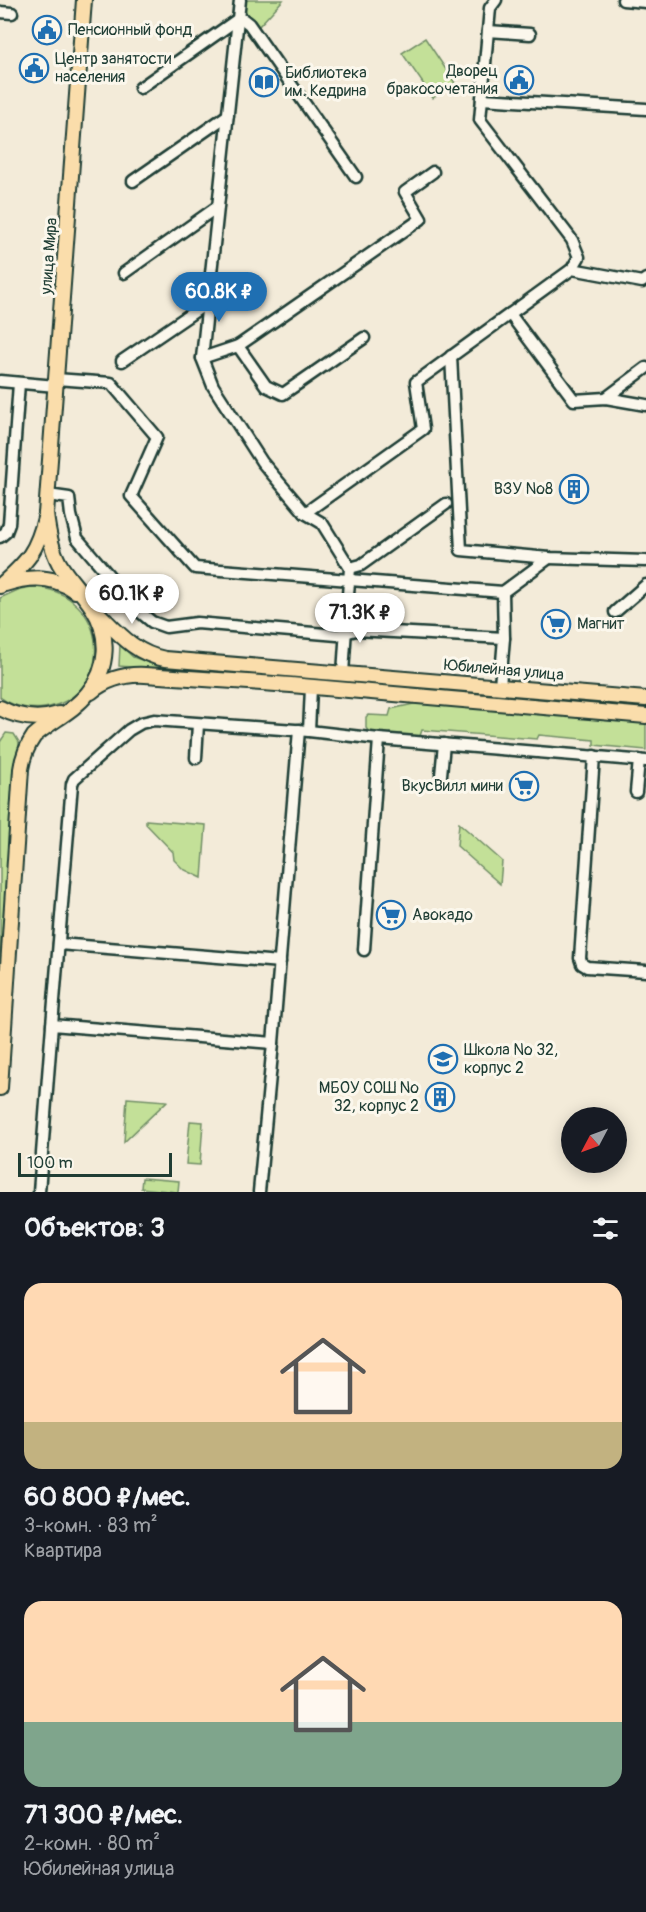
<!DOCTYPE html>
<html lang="ru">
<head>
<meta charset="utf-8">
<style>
  body { margin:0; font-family:Pangolin,sans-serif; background:#20242c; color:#f1f3f6; height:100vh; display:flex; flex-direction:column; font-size:22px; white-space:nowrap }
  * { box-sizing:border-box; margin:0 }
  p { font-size:20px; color:#9ea1a6 }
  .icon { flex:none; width:33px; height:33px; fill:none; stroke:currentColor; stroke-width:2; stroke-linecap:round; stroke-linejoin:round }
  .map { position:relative; height:1192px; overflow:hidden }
  .panel { display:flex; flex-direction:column; background:#171b24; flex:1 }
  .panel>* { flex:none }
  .needle { width:39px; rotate:229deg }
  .buttons { position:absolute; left:561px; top:1107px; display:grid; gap:12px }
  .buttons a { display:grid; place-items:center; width:66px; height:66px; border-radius:50%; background:#171b24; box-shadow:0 3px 15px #0003; font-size:30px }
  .scale { position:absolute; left:18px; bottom:15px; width:154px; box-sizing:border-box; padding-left:6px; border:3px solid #1f3d34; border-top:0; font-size:16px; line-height:21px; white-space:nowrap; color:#1f3d34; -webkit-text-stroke:4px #fbf7ec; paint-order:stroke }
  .price { position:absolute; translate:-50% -51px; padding:0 14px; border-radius:21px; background:#fff; color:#222; font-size:20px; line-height:39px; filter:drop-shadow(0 2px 3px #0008) }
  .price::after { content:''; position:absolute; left:50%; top:36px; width:18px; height:14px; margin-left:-9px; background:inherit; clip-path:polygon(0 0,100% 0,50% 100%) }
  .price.current { background:#1f6fb2; color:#fff }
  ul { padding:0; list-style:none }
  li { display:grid; align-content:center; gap:12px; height:318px; padding:0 24px }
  li span { display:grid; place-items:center; height:186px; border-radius:18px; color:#555 }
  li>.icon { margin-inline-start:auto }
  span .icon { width:108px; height:108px; fill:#fffc; stroke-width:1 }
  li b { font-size:26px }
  h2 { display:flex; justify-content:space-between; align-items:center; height:72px; padding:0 24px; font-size:26px }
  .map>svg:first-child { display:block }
  .green { fill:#c3e098; stroke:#718e66; stroke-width:1.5 }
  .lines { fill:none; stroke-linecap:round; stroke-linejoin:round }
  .minor-tunnel { stroke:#c9c8b8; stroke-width:10; stroke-dasharray:10 5; stroke-linecap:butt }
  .minor-casing { stroke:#1f3d34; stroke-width:15 }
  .major-casing { stroke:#1f3d34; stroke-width:18 }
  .minor { stroke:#fbf7ec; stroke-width:10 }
  .major { stroke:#faddab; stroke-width:14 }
  .labels { text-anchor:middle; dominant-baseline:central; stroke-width:6; stroke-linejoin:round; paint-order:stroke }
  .poi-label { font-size:16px; fill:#1f3d34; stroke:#fbf7ec; text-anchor:start }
  .street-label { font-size:16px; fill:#1f3d34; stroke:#fbf7ec }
</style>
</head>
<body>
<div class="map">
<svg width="646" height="1192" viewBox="0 0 646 1192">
  <rect width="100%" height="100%" fill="#f3ebd9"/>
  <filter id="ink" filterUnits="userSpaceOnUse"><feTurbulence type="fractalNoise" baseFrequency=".0167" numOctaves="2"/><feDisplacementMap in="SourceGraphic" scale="12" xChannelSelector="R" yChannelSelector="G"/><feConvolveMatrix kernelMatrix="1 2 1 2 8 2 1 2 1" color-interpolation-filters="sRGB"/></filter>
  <g filter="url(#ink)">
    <g class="green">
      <polygon points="244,0 283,0 258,27 243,9"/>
      <polygon points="425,38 455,83 433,98 402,53"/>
      <path d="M 32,587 C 112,591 117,697 44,708 C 29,710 12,706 0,697 L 0,598 L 20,589 Z"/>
      <polygon points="120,645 133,657 147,662 646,704 646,709 119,666"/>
      <polygon points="418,703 646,723 646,750 594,745 594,740 539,735 537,739 422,730 420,736 369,732 366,728 366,717 368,715 389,716 391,709"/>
      <polygon points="6,733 14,734 19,742 0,1008 0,742"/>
      <polygon points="146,820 206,825 202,878 183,869 174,860 173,852 146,824"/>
      <polygon points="459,823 502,861 500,884 457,846"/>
      <polygon points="127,1098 167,1101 124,1142"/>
      <polygon points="190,1121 203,1122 200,1165 186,1164"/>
      <polygon points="142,1178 179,1181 178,1192 141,1188"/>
    </g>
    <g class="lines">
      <polyline class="minor-tunnel" points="347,614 348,595"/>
      <g class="minor-casing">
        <g id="minor">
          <polyline points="240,0 202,358 213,386 262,462 305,513 322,523 350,568 348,595"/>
          <polyline points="623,0 646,2"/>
          <polyline points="0,12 12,13"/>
          <polyline points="488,31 530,34"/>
          <polyline points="140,88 238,19 244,20 249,24 356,177"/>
          <polyline points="482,99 646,109"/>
          <polyline points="133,181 228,115"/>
          <polyline points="572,269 642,282 646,279"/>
          <polyline points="124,273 217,207"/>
          <polyline points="510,314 574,400 606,398 646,405"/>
          <polyline points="238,346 266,386 283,394 364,338"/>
          <polyline points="451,356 461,550 549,558 646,561"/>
          <polyline points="202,358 238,346 421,219 405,192 433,172"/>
          <polyline points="122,361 207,303"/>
          <polyline points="56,379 111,383 157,437 131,496 195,568 503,592 549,558"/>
          <polyline points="0,381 56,386"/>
          <polyline points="606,398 646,368"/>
          <polyline points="48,495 69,498 71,515 77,538 140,612 152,622 166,627 197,623 337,635 356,630 504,638"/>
          <polyline points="305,513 423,429 416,382 572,269 579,257 572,240 480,120 490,8 496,0"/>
          <polyline points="0,537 6,532 9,524 19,383"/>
          <polyline points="350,568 361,565 446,504"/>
          <polyline points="615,612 646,585"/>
          <polyline points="343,673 347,614"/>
          <polyline points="500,686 504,638 503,592"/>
          <polyline points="309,731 311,688"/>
          <polyline points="594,756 580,958 582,964 587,967 646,971"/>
          <polyline points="196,758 198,724"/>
          <polyline points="441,775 444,744"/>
          <polyline points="636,792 639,760"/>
          <polyline points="59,944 280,962"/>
          <polyline points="364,950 379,739"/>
          <polyline points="52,1025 72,784 74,779 129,730 141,723 154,720 309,731 379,739 646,761"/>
          <polyline points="273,1043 299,730"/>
          <polyline points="39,1192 52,1025 273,1043 259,1192"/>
        </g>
      </g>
      <g class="major-casing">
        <g id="major">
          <path d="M 5,584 C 29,576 54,575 75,591"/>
          <path d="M 0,586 C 28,561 37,552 46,514 L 84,0"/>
          <path d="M 99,614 C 119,634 136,654 165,659 L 646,699"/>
          <path d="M 91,692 C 107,679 126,674 145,675 L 291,685 L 646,716"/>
          <path d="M 0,708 C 19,718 38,721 59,714"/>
          <path d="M 0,1088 L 21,769 C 23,756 27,746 34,736 C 51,721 74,711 88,693 C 109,668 110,634 92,607 C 82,592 68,579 59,563 C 51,548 48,532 46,514"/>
        </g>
      </g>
      <use href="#minor" class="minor"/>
      <use href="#major" class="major"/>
    </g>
  </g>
  <defs>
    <g id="civic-ring" transform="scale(1.5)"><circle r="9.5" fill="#fbf7ec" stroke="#1f6fb2" stroke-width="1.5"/><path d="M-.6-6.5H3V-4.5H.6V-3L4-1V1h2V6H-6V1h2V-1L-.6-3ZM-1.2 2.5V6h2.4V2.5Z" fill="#1f6fb2"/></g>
    <g id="library-ring" transform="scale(1.5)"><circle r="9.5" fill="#fbf7ec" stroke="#1f6fb2" stroke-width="1.5"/><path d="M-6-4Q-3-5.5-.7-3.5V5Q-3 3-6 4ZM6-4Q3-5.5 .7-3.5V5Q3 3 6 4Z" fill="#1f6fb2"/></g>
    <g id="building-ring" transform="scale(1.5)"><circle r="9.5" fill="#fbf7ec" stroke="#1f6fb2" stroke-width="1.5"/><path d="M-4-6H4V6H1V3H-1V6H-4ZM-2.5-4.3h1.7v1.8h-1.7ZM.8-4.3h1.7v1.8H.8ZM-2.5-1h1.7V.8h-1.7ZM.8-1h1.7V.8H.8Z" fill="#1f6fb2"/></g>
    <g id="supermarket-ring" transform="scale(1.5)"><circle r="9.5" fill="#fbf7ec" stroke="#1f6fb2" stroke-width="1.5"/><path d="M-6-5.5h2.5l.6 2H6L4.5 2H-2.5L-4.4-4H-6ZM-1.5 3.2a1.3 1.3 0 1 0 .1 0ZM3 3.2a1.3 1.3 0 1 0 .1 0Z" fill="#1f6fb2"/></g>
    <g id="school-ring" transform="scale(1.5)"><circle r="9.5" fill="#fbf7ec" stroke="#1f6fb2" stroke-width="1.5"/><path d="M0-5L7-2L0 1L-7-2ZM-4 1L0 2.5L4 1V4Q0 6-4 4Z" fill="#1f6fb2"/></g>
  </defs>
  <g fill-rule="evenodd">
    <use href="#civic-ring" x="47" y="30"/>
    <use href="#civic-ring" x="34" y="68"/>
    <use href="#civic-ring" x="519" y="80"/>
    <use href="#library-ring" x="264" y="82"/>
    <use href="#building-ring" x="574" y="489"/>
    <use href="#supermarket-ring" x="556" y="624"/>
    <use href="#supermarket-ring" x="524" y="786"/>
    <use href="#supermarket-ring" x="391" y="915"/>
    <use href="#school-ring" x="443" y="1059"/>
    <use href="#building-ring" x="440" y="1097"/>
  </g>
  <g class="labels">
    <g class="poi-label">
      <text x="68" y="30">Пенсионный фонд</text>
      <text x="55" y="59">Центр занятости<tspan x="55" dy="18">населения</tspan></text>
      <text x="498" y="71" text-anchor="end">Дворец<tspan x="498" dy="18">бракосочетания</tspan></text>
      <text x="285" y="73">Библиотека<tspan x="285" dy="18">им. Кедрина</tspan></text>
      <text x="553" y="489" text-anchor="end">ВЗУ №8</text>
      <text x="577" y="624">Магнит</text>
      <text x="503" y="786" text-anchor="end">ВкусВилл мини</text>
      <text x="412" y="915">Авокадо</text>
      <text x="464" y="1050">Школа № 32,<tspan x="464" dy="18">корпус 2</tspan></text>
      <text x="419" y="1088" text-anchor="end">МБОУ СОШ №<tspan x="419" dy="18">32, корпус 2</tspan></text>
    </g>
    <g class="street-label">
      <text transform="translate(49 256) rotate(-86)">улица Мира</text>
      <text transform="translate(504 670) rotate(5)">Юбилейная улица</text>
    </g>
  </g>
</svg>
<div class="buttons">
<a><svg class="needle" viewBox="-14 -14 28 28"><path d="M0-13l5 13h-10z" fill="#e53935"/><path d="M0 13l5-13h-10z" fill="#9ea1a6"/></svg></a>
</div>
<div class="scale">100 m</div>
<b class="price current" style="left:219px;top:323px">60.8K ₽</b>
<b class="price" style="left:132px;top:625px">60.1K ₽</b>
<b class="price" style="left:360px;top:644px">71.3K ₽</b>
</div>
<section class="panel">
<h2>Объектов: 3<svg class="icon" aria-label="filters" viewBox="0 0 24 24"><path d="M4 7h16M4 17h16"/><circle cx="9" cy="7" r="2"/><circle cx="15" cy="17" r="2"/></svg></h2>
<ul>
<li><span style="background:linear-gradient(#ffd9b3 75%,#c2b280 0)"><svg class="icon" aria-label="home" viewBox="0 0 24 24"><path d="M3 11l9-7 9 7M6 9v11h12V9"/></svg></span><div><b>60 800 ₽/мес.</b><p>3-комн. · 83 m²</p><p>Квартира</p></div></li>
<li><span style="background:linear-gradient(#ffd9b3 65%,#7fa58c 0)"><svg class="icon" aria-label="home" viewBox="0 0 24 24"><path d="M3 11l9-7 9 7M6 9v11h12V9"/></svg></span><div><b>71 300 ₽/мес.</b><p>2-комн. · 80 m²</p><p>Юбилейная улица</p></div></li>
</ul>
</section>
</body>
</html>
